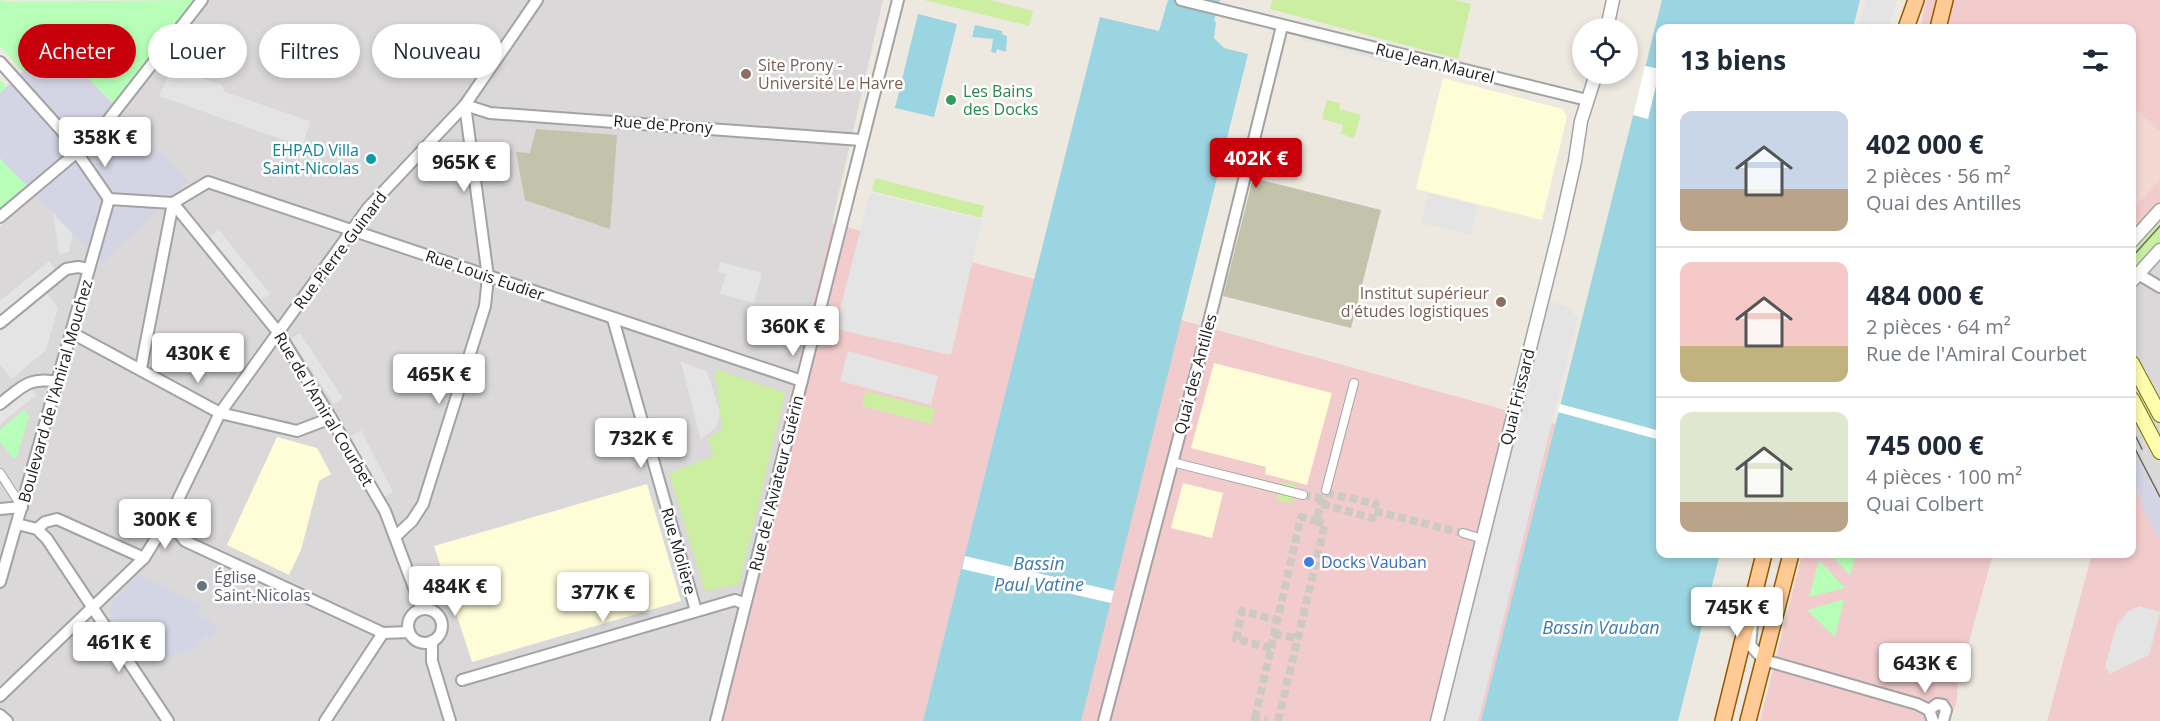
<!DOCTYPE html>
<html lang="fr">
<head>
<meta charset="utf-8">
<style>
  body { margin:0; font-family:"Open Sans",sans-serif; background:#f2f2f3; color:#1f2937; height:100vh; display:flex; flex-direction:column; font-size:22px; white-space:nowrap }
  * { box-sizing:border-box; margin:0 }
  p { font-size:20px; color:#747a83 }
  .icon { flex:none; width:33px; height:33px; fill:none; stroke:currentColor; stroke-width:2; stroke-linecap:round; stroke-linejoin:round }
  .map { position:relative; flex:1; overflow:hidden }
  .drawer { position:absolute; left:1656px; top:24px; width:480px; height:534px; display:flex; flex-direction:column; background:#fff; border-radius:12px; box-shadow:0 3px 9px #0003 }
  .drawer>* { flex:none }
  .hud { position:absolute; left:18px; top:24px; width:570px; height:54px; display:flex; gap:12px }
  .fabs { position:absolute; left:1572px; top:18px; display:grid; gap:12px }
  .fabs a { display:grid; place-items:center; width:66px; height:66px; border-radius:50%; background:#fff; box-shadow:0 3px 9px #0003; font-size:30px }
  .price { position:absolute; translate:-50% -51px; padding:0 14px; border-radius:6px; background:#fff; color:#222; font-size:20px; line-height:39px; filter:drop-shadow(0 2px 3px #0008) }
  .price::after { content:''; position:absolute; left:50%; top:36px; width:18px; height:14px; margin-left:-9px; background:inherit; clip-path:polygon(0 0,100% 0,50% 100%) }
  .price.on { background:#c7000c; color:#fff }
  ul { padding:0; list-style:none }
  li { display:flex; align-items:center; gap:18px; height:150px; padding:0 24px }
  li+li { border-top:2px solid #e0e1e3 }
  li span { display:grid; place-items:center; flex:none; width:168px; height:120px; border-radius:12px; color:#555 }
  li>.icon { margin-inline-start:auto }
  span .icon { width:72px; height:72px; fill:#fffc; stroke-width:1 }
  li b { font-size:26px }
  h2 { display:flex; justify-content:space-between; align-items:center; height:72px; padding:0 24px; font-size:26px }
  .pill { padding:0 21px; border-radius:27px; background:#fff; box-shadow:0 3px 9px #0003; font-size:21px; line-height:54px }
  .pill.on { background:#c7000c; color:#fff }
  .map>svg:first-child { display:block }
  .residential { fill:#dad8d8 }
  .commercial { fill:#f2cccd }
  .education { fill:#fffdd8 }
  .military { fill:#f2d8d1 }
  .construction { fill:#c3c2ab }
  .grass { fill:#cbeea0 }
  .park { fill:#b7feb8 }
  .parking { fill:#e4e4e4 }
  .plaza { fill:#d4d5e4 }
  .water { fill:#9bd5e1 }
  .pier { fill:#fff }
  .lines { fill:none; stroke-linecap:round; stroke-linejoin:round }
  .pedestrian-tunnel { stroke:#cecac3; stroke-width:8; stroke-dasharray:8 4; stroke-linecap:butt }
  .pedestrian-casing { stroke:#a3a3a3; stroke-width:10 }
  .minor-casing { stroke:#a3a3a3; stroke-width:14 }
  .tertiary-casing { stroke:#a3a3a3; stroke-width:15 }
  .secondary-casing { stroke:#6f7500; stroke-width:16 }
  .primary-casing { stroke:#935a00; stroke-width:18 }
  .pedestrian { stroke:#fff; stroke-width:8 }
  .minor { stroke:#fff; stroke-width:10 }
  .tertiary { stroke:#fff; stroke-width:12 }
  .secondary { stroke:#fffead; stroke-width:14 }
  .primary { stroke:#ffca94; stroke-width:15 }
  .tram { stroke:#6a6a6a; stroke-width:1.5 }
  .education-dot { fill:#8d6e63; stroke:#fff; stroke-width:2 }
  .leisure-dot { fill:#2e9e5b; stroke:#fff; stroke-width:2 }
  .culture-dot { fill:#0f9aa8; stroke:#fff; stroke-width:2 }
  .shop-dot { fill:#3f7fe0; stroke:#fff; stroke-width:2 }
  .worship-dot { fill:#6b7280; stroke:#fff; stroke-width:2 }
  .labels { text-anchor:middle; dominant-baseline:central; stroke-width:5; stroke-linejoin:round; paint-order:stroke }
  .street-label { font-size:16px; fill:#1c1c1c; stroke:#fff }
  .education-label { font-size:16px; fill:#785e54; stroke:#fff; text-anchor:start }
  .leisure-label { font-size:16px; fill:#27864d; stroke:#fff; text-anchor:start }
  .culture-label { font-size:16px; fill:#0d838f; stroke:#fff; text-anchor:end }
  .shop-label { font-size:16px; fill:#366cbe; stroke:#fff; text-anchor:start }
  .worship-label { font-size:16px; fill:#5b616d; stroke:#fff; text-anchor:start }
  .water-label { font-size:18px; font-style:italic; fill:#3e7aab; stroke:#fff }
</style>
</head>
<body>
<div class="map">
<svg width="2160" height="721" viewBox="0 0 2160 721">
  <rect width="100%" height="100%" fill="#eee9e0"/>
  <g class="residential">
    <polygon points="194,0 883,0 832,223 711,721 0,721 0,226 40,192"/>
    <polygon points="2160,256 2160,534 2132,484 2132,287"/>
  </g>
  <g class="commercial">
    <polygon points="1926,0 2160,0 2160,256 2132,287 2132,28 1920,28"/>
    <polygon points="832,223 1570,428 1509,721 711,721"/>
    <polygon points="2132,484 2160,534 2160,721 2047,721 2092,554 2132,554"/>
    <polygon points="1802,554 1993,554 1958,682 1957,701 1949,721 1760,721"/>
  </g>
  <g class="education">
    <polygon points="1443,78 1563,109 1567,117 1542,220 1416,189"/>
    <polygon points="1214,363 1332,393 1307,485 1265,474 1266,467 1191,448"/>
    <polygon points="277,437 317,448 331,474 319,481 301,550 289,575 227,545"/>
    <polygon points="1183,483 1223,493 1212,538 1171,528"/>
    <polygon points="647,484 681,601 472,662 434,546"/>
  </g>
  <polygon class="military" points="2132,106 2160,131 2160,180 2132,210"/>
  <g class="construction">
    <polygon points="536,129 617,135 610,229 525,200 516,152 530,153"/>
    <polygon points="1253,178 1381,210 1351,328 1223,296"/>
  </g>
  <g class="grass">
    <polygon points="924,0 990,0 1033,11 1029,26"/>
    <polygon points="1272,0 1454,0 1471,4 1458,59 1270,9"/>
    <polygon points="1327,100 1340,103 1339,109 1361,115 1354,138 1341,134 1343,125 1322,119"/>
    <polygon points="875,178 984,206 981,218 872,191"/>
    <polygon points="2160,217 2160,246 2132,277 2132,247"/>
    <polygon points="715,369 785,393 739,584 705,591 669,473 714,456 708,439 722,429"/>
    <polygon points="866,391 936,409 931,424 862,406"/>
    <polygon points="1280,482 1296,485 1293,503 1277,500"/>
  </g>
  <g class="park">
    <polygon points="0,0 9,2 195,0 115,104 102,92 65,119 0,46"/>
    <polygon points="0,80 51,133 13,171 27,187 0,209"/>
    <polygon points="25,409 29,416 17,456 14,459 0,442 0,430"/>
    <polygon points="1829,554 1856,554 1850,575"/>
    <polygon points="1819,560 1845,588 1809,597"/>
    <polygon points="1844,599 1835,637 1807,610"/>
  </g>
  <g class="parking">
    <polygon points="1866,0 1897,0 1889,28 1858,28"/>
    <polygon points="1303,35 1389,59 1388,63 1302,40"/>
    <polygon points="172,68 222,85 225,92 310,121 301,154 296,153 298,145 159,96"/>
    <polygon points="42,192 73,231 69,252 59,254 54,217"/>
    <polygon points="870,193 982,220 951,355 835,329"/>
    <polygon points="1428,193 1478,206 1471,235 1421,223"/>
    <polygon points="219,230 270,294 261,300 210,236"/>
    <polygon points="49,261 56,270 0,316 0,301"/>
    <polygon points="720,262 762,273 754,303 720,294 726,274 718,272"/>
    <polygon points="46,293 58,308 46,350 12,379 0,365 0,330"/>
    <polygon points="1549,301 1566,306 1578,317 1478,721 1443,721"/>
    <polygon points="300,333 343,398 334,404 291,339"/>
    <polygon points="848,351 938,376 931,405 840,381"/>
    <polygon points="681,362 707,371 720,413 716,427 701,440"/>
    <polygon points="27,383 36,395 0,424 0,404"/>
    <polygon points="361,430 393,492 383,497 351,436"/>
    <polygon points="2139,606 2160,612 2150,652 2149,655 2110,674 2105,667 2116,627 2127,612"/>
  </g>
  <g class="plaza">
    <polygon points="53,42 188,181 102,264 0,158 0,93"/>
    <polygon points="2132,450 2160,503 2160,541 2140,504 2144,501 2132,478"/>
    <polygon points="140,575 201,605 197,613 217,625 212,638 205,636 195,649 146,663 110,612 112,602"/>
  </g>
  <g class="water">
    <polygon points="1168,0 1220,0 1214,21 1216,22 1214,38 1224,48 1248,54 1081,721 923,721 1100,17 1159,31"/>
    <polygon points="1662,0 1860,0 1853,28 1660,28 1660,554 1720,554 1678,721 1481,721"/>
    <polygon points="918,14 957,24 934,117 895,108"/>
    <polygon points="975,25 1002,31 1002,34 1007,36 1006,52 997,49 996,53 991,52 993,39 972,37"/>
  </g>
  <g class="pier">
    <polygon points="1645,66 1660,69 1648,119 1633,115"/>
    <polygon points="1560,404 1660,431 1660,440 1558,412"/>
    <polygon points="965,556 1114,591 1111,603 962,569"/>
  </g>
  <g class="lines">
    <g class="pedestrian-tunnel">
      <polyline points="1326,493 1376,504 1374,511"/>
      <polyline points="1303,495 1324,499"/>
      <polyline points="1322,504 1372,518 1374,511 1463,533"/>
      <polyline points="1274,634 1297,638"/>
      <polyline points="1271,648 1236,639 1242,611 1278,620"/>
      <polyline points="1255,718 1301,517 1316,521"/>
      <polyline points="1254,721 1255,718 1267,721"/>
      <polyline points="1278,721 1325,524 1316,521 1326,490"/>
    </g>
    <g class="pedestrian-casing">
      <g id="pedestrian">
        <polyline points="1172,462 1303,495"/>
        <polyline points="0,473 22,507"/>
        <polyline points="1326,490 1354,383"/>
        <polyline points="1463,533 1483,539"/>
      </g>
    </g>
    <g class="minor-casing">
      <g id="minor">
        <polyline points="1181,0 1587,100"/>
        <polyline points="0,62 62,131 109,199"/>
        <polyline points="109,199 173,203 278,332 331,418 385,511 422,609"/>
        <polyline points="0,217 95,137 202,0"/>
        <polyline points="2138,274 2160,287"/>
        <polyline points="613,319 696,611"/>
        <polyline points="0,323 66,269 78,267 89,269"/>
        <polyline points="72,333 220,413 297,431 331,418"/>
        <polyline points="141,368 173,203 208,182 802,381"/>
        <path d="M 0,404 C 22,387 29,376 58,382"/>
        <polyline points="0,509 22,507"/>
        <polyline points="17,524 37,529 47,539 168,721"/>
        <polyline points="173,526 174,508 220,413 368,208 465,105 537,0"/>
        <polyline points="173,526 185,541 383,633 409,632"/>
        <polyline points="37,529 45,522 57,519 144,558"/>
        <polyline points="395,537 412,521 423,504 485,306 488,277 465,105 490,113 861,140"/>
        <polyline points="0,582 109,199"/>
        <circle cx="425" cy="626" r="17"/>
        <polyline points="1753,614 1750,645 1764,660 1917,704 1929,710"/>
        <polyline points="432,641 432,661 450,721"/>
        <polyline points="462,680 735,600 745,604"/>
        <polyline points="0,696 144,558 162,529 173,526"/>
        <polyline points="0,715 7,721"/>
        <polyline points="325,721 383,633"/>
        <polyline points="716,721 898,0"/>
        <polyline points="1104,721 1203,346 1282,26"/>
        <polyline points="1933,721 1929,710 1937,704 1943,705 1946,710 1943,721"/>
      </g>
    </g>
    <g class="tertiary-casing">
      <g id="tertiary">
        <polyline points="1607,28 1613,0"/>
        <polyline points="2132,241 2160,210"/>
        <polyline points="2132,281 2160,250"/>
        <polyline points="1437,721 1559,232 1575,161 1581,121 1596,74"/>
      </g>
    </g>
    <g class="secondary-casing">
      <g id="secondary">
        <polyline points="2132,363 2160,415"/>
        <polyline points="2132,399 2160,452"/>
      </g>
    </g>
    <g class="primary-casing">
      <g id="primary">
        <polyline points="1906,28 1916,0"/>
        <polyline points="1938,28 1945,0"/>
        <polyline points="1723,721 1764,554"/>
        <polyline points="1748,721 1791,554"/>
      </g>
    </g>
    <use href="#pedestrian" class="pedestrian"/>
    <use href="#minor" class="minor"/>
    <use href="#tertiary" class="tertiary"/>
    <use href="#secondary" class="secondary"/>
    <use href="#primary" class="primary"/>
    <g class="tram">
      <polyline points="2132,257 2160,226"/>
      <polyline points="2132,429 2142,449"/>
      <polyline points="2132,443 2160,497"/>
    </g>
  </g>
  <g class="education-dot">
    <circle cx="746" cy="74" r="6"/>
    <circle cx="1501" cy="302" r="6"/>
  </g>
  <circle class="leisure-dot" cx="951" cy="100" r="6"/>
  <circle class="culture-dot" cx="371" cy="159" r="6"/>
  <circle class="shop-dot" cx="1309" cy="562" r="6"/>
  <circle class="worship-dot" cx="202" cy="586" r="6"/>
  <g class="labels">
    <g class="street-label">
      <text transform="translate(1435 63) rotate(14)">Rue Jean Maurel</text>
      <text transform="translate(663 124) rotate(4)">Rue de Prony</text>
      <text transform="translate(340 250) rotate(-53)">Rue Pierre Guinard</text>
      <text transform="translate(485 275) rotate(19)">Rue Louis Eudier</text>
      <text transform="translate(1195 374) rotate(-75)">Quai des Antilles</text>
      <text transform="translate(55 391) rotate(-74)">Boulevard de l'Amiral Mouchez</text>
      <text transform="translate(1517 397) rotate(-76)">Quai Frissard</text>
      <text transform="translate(324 409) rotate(59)">Rue de l'Amiral Courbet</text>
      <text transform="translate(776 483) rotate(-76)">Rue de l'Aviateur Guérin</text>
      <text transform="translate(679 551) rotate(74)">Rue Molière</text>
    </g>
    <g class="education-label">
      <text x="758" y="65">Site Prony -<tspan x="758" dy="18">Université Le Havre</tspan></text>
      <text x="1489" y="293" text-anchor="end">Institut supérieur<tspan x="1489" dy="18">d'études logistiques</tspan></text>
    </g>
    <g class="leisure-label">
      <text x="963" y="91">Les Bains<tspan x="963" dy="18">des Docks</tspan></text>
    </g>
    <g class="culture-label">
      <text x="359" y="150">EHPAD Villa<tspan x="359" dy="18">Saint-Nicolas</tspan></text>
    </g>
    <g class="shop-label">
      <text x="1321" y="562">Docks Vauban</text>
    </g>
    <g class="worship-label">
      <text x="214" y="577">Église<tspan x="214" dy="18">Saint-Nicolas</tspan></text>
    </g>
    <g class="water-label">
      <text x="1039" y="563">Bassin<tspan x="1039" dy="21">Paul Vatine</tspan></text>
      <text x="1601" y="627">Bassin Vauban</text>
    </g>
  </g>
</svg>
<div class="fabs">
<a><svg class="icon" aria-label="locate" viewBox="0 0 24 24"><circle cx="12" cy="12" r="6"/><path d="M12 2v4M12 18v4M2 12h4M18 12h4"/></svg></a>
</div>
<b class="price" style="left:105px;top:168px">358K €</b>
<b class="price on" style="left:1256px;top:189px">402K €</b>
<b class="price" style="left:464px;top:193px">965K €</b>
<b class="price" style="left:793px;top:357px">360K €</b>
<b class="price" style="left:198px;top:384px">430K €</b>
<b class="price" style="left:439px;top:405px">465K €</b>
<b class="price" style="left:641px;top:469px">732K €</b>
<b class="price" style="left:165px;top:550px">300K €</b>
<b class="price" style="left:455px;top:617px">484K €</b>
<b class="price" style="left:603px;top:623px">377K €</b>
<b class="price" style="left:1737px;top:638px">745K €</b>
<b class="price" style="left:119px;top:673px">461K €</b>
<b class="price" style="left:1925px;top:694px">643K €</b>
<div class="hud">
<a class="pill on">Acheter</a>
<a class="pill">Louer</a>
<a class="pill">Filtres</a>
<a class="pill">Nouveau</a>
</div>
<section class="drawer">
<h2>13 biens<svg class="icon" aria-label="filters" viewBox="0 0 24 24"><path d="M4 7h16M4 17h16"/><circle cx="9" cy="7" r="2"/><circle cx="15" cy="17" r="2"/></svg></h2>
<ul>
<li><span style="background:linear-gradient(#c9d6e8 65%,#b9a48a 0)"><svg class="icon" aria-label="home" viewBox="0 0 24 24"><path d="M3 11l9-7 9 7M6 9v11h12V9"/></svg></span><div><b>402 000 €</b><p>2 pièces · 56 m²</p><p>Quai des Antilles</p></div></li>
<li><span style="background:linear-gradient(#f6c9c9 70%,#c2b280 0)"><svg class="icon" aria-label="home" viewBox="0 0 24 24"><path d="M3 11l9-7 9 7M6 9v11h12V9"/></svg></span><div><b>484 000 €</b><p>2 pièces · 64 m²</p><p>Rue de l'Amiral Courbet</p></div></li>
<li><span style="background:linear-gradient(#dfe7d0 75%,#b9a48a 0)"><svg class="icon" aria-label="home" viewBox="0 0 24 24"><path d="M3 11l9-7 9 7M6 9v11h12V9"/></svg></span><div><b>745 000 €</b><p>4 pièces · 100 m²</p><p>Quai Colbert</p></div></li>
</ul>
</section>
</div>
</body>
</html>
